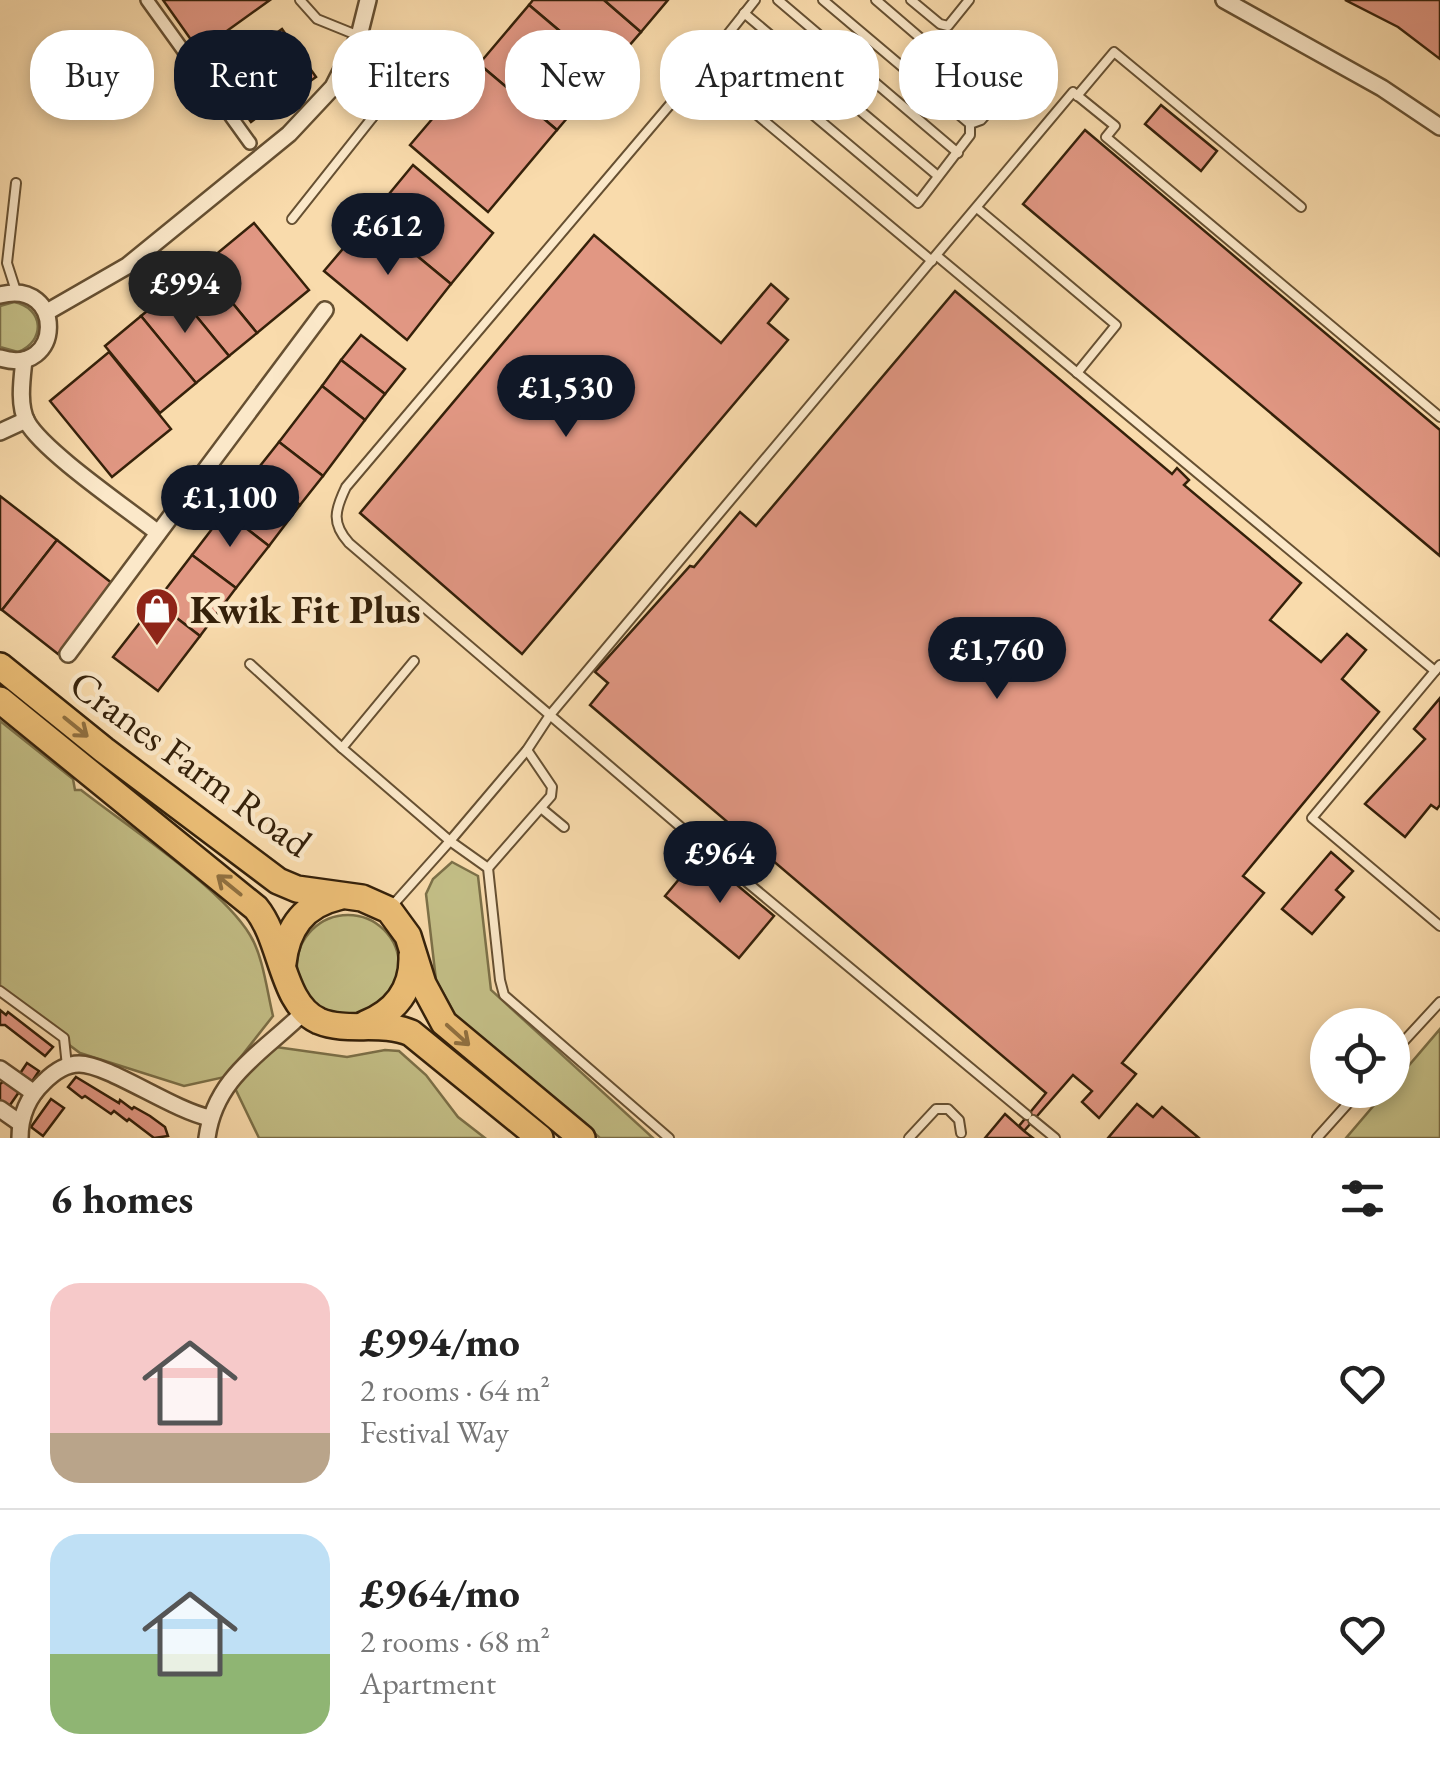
<!DOCTYPE html>
<html lang="en">
<head>
<meta charset="utf-8">
<style>
  body { margin:0; font-family:"EB Garamond",serif; background:#f6f6f6; color:#222; height:100vh; display:flex; flex-direction:column; font-size:38px; white-space:nowrap }
  * { box-sizing:border-box; margin:0 }
  p { font-size:32px; color:#767676 }
  .icon { flex:none; width:55px; height:55px; fill:none; stroke:currentColor; stroke-width:2; stroke-linecap:round; stroke-linejoin:round }
  .map { position:relative; height:1138px; overflow:hidden }
  .side { display:flex; flex-direction:column; background:#fff; flex:1 }
  .side>* { flex:none }
  .guide { position:absolute; left:30px; top:30px; width:1380px; height:90px; display:flex; gap:20px }
  .controls { position:absolute; left:1310px; top:1008px; display:grid; gap:20px }
  .controls a { display:grid; place-items:center; width:100px; height:100px; border-radius:50%; background:#fff; box-shadow:0 5px 15px #0003; font-size:50px }
  .price { position:absolute; translate:-50% -85px; padding:0 22px; border-radius:35px; background:#111827; color:#fff; font-size:32px; line-height:65px; filter:drop-shadow(0 2px 5px #0008) }
  .price::after { content:''; position:absolute; left:50%; top:60px; width:30px; height:22px; margin-left:-15px; background:inherit; clip-path:polygon(0 0,100% 0,50% 100%) }
  .price.current { background:#222; color:#fff }
  ul { padding:0; list-style:none }
  li { display:flex; align-items:center; gap:30px; height:250px; padding:0 50px }
  li+li { border-top:2px solid #e0e0e0 }
  li span { display:grid; place-items:center; flex:none; width:280px; height:200px; border-radius:30px; color:#555 }
  li>.icon { margin-inline-start:auto }
  span .icon { width:120px; height:120px; fill:#fffc; stroke-width:1 }
  li b { font-size:42px }
  h2 { display:flex; justify-content:space-between; align-items:center; height:120px; padding:0 50px; font-size:42px }
  .tag { padding:0 35px; border-radius:40px; background:#fff; box-shadow:0 5px 15px #0003; font-size:35px; line-height:90px }
  .tag.current { background:#111827; color:#fff }
  .map>svg:first-child { display:block }
  .green { fill:#c3be86; stroke:#7c7048; stroke-width:2.5 }
  .building { fill:#e19783; stroke:#35210a; stroke-width:2.5 }
  .lines { fill:none; stroke-linecap:round; stroke-linejoin:round }
  .service-casing { stroke:#665032; stroke-width:12 }
  .pedestrian-casing { stroke:#665032; stroke-width:16 }
  .minor-casing { stroke:#665032; stroke-width:20 }
  .primary-casing { stroke:#35210a; stroke-width:30 }
  .service { stroke:#fbe8c9; stroke-width:8 }
  .pedestrian { stroke:#fbe8c9; stroke-width:11 }
  .minor { stroke:#fbe8c9; stroke-width:15 }
  .primary { stroke:#ecbe76; stroke-width:25 }
  .oneway { stroke:#907040 }
  .labels { text-anchor:middle; dominant-baseline:central; stroke-width:9; stroke-linejoin:round; paint-order:stroke }
  .poi-label { font-size:40px; font-weight:bold; fill:#35210a; stroke:#fbe8c9; text-anchor:start }
  .street-label { font-size:40px; fill:#35210a; stroke:#fbe8c9 }
</style>
</head>
<body>
<div class="map">
<svg width="1440" height="1138" viewBox="0 0 1440 1138">
  <rect width="100%" height="100%" fill="#f9dbac"/>
  <filter id="stains"><feTurbulence type="fractalNoise" baseFrequency=".002" numOctaves="4"/><feColorMatrix values="0 0 0 0 .2 0 0 0 0 .09 0 0 0 0 .02 0 0 0 .5 -.17"/></filter>
  <radialGradient id="worn" r=".72"><stop offset=".6" stop-color="#630" stop-opacity="0"/><stop offset="1" stop-color="#630" stop-opacity=".3"/></radialGradient>
  <g class="green">
    <path d="M 14,302 C 44,308 46,341 18,352 L 0,347 L 0,306 Z"/>
    <path d="M 0,721 L 73,779 L 75,790 L 81,790 C 127,826 222,888 250,935 C 263,956 267,991 273,1016 L 225,1077 L 184,1086 L 80,1053 L 0,993 Z"/>
    <polygon points="452,862 478,876 491,990 653,1138 600,1138 456,1016 436,980 426,894 433,879"/>
    <circle cx="348" cy="966" r="51"/>
    <polygon points="1440,1029 1440,1138 1346,1138 1387,1090 1392,1090 1393,1084"/>
    <polygon points="276,1047 347,1057 385,1050 399,1051 426,1075 458,1117 485,1138 259,1138 233,1084"/>
  </g>
  <g class="building">
    <polygon points="163,0 270,0 199,51"/>
    <polygon points="533,0 604,0 641,32 607,71 529,5"/>
    <polygon points="604,0 668,0 641,32"/>
    <polygon points="1345,0 1440,0 1440,59 1398,27"/>
    <polygon points="529,5 607,71 557,130 479,64"/>
    <polygon points="282,29 316,77 275,106 240,59"/>
    <polygon points="238,38 242,43 233,50 274,105 251,122 207,60"/>
    <polygon points="479,64 557,130 488,212 410,145"/>
    <polygon points="1161,105 1217,151 1201,171 1145,124"/>
    <polygon points="1085,130 1440,430 1440,556 1023,204"/>
    <polygon points="413,165 493,233 451,284 370,217"/>
    <polygon points="370,217 451,284 407,340 324,271"/>
    <polygon points="254,223 309,290 257,333 202,266"/>
    <polygon points="594,235 721,343 771,284 788,299 768,323 788,340 522,654 360,513"/>
    <polygon points="202,266 257,333 229,356 174,289"/>
    <polygon points="174,289 229,356 196,383 141,316"/>
    <polygon points="955,291 1172,474 1177,468 1189,480 1184,485 1301,583 1270,620 1321,662 1347,634 1366,650 1342,679 1379,712 1243,876 1264,893 1122,1063 1136,1074 1099,1118 1082,1102 1092,1091 1073,1075 1024,1131 1019,1126 1046,1093 590,705 608,683 595,672 690,566 694,567 740,512 756,526"/>
    <polygon points="141,316 196,383 160,413 105,346"/>
    <polygon points="361,335 405,369 385,394 341,360"/>
    <polygon points="109,352 171,429 112,477 50,401"/>
    <polygon points="341,360 385,394 365,420 322,386"/>
    <polygon points="322,386 365,420 323,476 279,442"/>
    <polygon points="279,442 323,476 300,505 256,471"/>
    <polygon points="256,471 300,505 269,546 225,512"/>
    <polygon points="0,496 57,540 2,610 0,609"/>
    <polygon points="225,512 269,546 236,588 192,555"/>
    <polygon points="57,540 113,584 58,654 2,610"/>
    <polygon points="192,555 236,588 200,636 156,602"/>
    <polygon points="156,602 200,636 158,691 113,657"/>
    <polygon points="1440,698 1440,805 1437,809 1431,805 1405,837 1365,804 1425,739 1414,729"/>
    <polygon points="1331,852 1353,871 1336,890 1344,897 1312,934 1282,909"/>
    <polygon points="700,854 774,916 739,958 665,896"/>
    <polygon points="0,1010 6,1015 8,1012 53,1047 45,1056 5,1025 0,1025"/>
    <polygon points="27,1063 39,1071 31,1083 19,1075"/>
    <polygon points="76,1077 119,1103 120,1100 132,1109 134,1107 150,1116 165,1127 168,1136 154,1138 129,1119 127,1121 114,1111 111,1114 85,1096 82,1098 68,1087"/>
    <polygon points="4,1081 19,1092 8,1108 0,1102 0,1084"/>
    <polygon points="51,1099 64,1108 43,1136 31,1127"/>
    <polygon points="1137,1104 1153,1117 1162,1107 1199,1138 1108,1138"/>
    <polygon points="1005,1114 1024,1131 1033,1138 985,1138"/>
  </g>
  <g class="lines">
    <g class="service-casing">
      <g id="service">
        <polyline points="300,0 317,19 359,36"/>
        <polyline points="778,0 958,153"/>
        <polyline points="823,0 970,124"/>
        <polyline points="911,0 940,24 948,26 969,0"/>
        <polyline points="744,13 938,176"/>
        <polyline points="723,39 918,203 970,135 970,124 981,120 996,103 876,0"/>
        <polyline points="701,68 755,0"/>
        <polyline points="1077,96 1114,52 1301,207"/>
        <polyline points="372,118 422,49"/>
        <polyline points="16,183 7,263 16,291"/>
        <polyline points="977,208 1116,325 1077,373"/>
        <polyline points="292,219 372,118 333,87"/>
        <polyline points="937,256 1435,671"/>
        <path d="M 932,261 L 701,68 L 346,487 C 335,510 331,523 349,543 L 683,829 L 1027,1115"/>
        <polyline points="414,661 342,748 450,841 527,750 550,715 1073,92 1115,126 1106,137 1440,417"/>
        <polyline points="250,664 342,748"/>
        <polyline points="1440,665 1312,818 1440,926"/>
        <polyline points="541,808 564,827"/>
        <polyline points="488,868 551,796 552,787 527,750"/>
        <polyline points="391,907 450,841 488,868 500,980 504,995 669,1138"/>
        <polyline points="0,991 64,1038 67,1066"/>
        <polyline points="1392,1054 1440,1002"/>
        <polyline points="1033,1120 1055,1138"/>
        <polyline points="909,1138 936,1109 948,1109 959,1120 961,1133"/>
        <polyline points="1317,1138 1360,1090"/>
      </g>
    </g>
    <g class="pedestrian-casing">
      <polyline id="pedestrian" points="147,0 250,143"/>
    </g>
    <g class="minor-casing">
      <g id="minor">
        <polyline points="1224,0 1382,88 1440,127"/>
        <path d="M 0,295 C 66,278 63,378 0,358"/>
        <polyline points="47,312 127,266 289,134 333,87 359,36 368,0"/>
        <path d="M 24,360 C 22,379 18,405 27,422 C 44,452 128,509 158,533"/>
        <polyline points="0,432 26,420"/>
        <polyline points="68,654 325,310"/>
        <polyline points="0,1069 34,1093"/>
        <polyline points="0,1109 20,1123"/>
        <path d="M 20,1138 C 20,1116 28,1097 44,1082 C 53,1073 66,1064 79,1064 C 108,1064 172,1110 210,1118"/>
        <path d="M 207,1138 C 215,1076 264,1052 305,1011"/>
      </g>
    </g>
    <g class="primary-casing">
      <g id="primary">
        <polyline points="0,666 104,750 278,881 297,889 362,898 389,910 408,936 423,984 444,1023 582,1138"/>
        <path d="M 0,700 L 256,908 C 283,941 281,1004 319,1021 C 348,1033 381,1020 411,1033 L 540,1138"/>
        <path d="M 283,963 C 287,929 303,905 338,897"/>
        <path d="M 365,1024 C 395,1012 413,989 412,956"/>
      </g>
    </g>
    <use href="#service" class="service"/>
    <use href="#pedestrian" class="pedestrian"/>
    <use href="#minor" class="minor"/>
    <use href="#primary" class="primary"/>
  </g>
  <defs><path id="oneway-shaft" d="M-6 0H5M1.5-3L5.5 0L1.5 3" fill="none" stroke-width="1.6" stroke-linecap="round" stroke-linejoin="round" transform="scale(2.5)"/></defs>
  <g class="oneway">
    <use href="#oneway-shaft" transform="translate(76 727) rotate(39)"/>
    <use href="#oneway-shaft" transform="translate(229 885) rotate(-141)"/>
    <use href="#oneway-shaft" transform="translate(458 1035) rotate(42)"/>
  </g>
  <defs>
    <g id="shop-pin" transform="scale(2.25)"><path d="M0 17L-7.5 6A9.5 9.5 0 1 1 7.5 6Z" fill="#8f2418" stroke="#fbe8c9"/><path d="M-5-2.5h2.3a2.7 3.5 0 0 1 5.4 0H5L5.5 6h-11ZM-1.5-2.5h3a1.5 2.3 0 0 0-3 0Z" fill="#fff"/></g>
  </defs>
  <g fill-rule="evenodd">
    <use href="#shop-pin" x="157" y="609"/>
  </g>
  <g class="labels">
    <g class="poi-label">
      <text x="190" y="609">Kwik Fit Plus</text>
    </g>
    <g class="street-label">
      <text transform="translate(191 763) rotate(36)">Cranes Farm Road</text>
    </g>
  </g>
  <rect width="100%" height="100%" filter="url(#stains)"/>
  <rect width="100%" height="100%" fill="url(#worn)"/>
</svg>
<div class="controls">
<a><svg class="icon" aria-label="locate" viewBox="0 0 24 24"><circle cx="12" cy="12" r="6"/><path d="M12 2v4M12 18v4M2 12h4M18 12h4"/></svg></a>
</div>
<b class="price" style="left:388px;top:278px">£612</b>
<b class="price current" style="left:185px;top:336px">£994</b>
<b class="price" style="left:566px;top:440px">£1,530</b>
<b class="price" style="left:230px;top:550px">£1,100</b>
<b class="price" style="left:997px;top:702px">£1,760</b>
<b class="price" style="left:720px;top:906px">£964</b>
<div class="guide">
<a class="tag">Buy</a>
<a class="tag current">Rent</a>
<a class="tag">Filters</a>
<a class="tag">New</a>
<a class="tag">Apartment</a>
<a class="tag">House</a>
</div>
</div>
<section class="side">
<h2>6 homes<svg class="icon" aria-label="filters" viewBox="0 0 24 24"><path d="M4 7h16M4 17h16"/><circle cx="9" cy="7" r="2"/><circle cx="15" cy="17" r="2"/></svg></h2>
<ul>
<li><span style="background:linear-gradient(#f6c9c9 75%,#b9a48a 0)"><svg class="icon" aria-label="home" viewBox="0 0 24 24"><path d="M3 11l9-7 9 7M6 9v11h12V9"/></svg></span><div><b>£994/mo</b><p>2 rooms · 64 m²</p><p>Festival Way</p></div><svg class="icon" aria-label="heart" viewBox="0 0 24 24"><path d="M12 20l-8-8c-3-5 5-10 8-4 3-6 11-1 8 4z"/></svg></li>
<li><span style="background:linear-gradient(#bfe0f5 60%,#8fb573 0)"><svg class="icon" aria-label="home" viewBox="0 0 24 24"><path d="M3 11l9-7 9 7M6 9v11h12V9"/></svg></span><div><b>£964/mo</b><p>2 rooms · 68 m²</p><p>Apartment</p></div><svg class="icon" aria-label="heart" viewBox="0 0 24 24"><path d="M12 20l-8-8c-3-5 5-10 8-4 3-6 11-1 8 4z"/></svg></li>
</ul>
</section>
</body>
</html>
